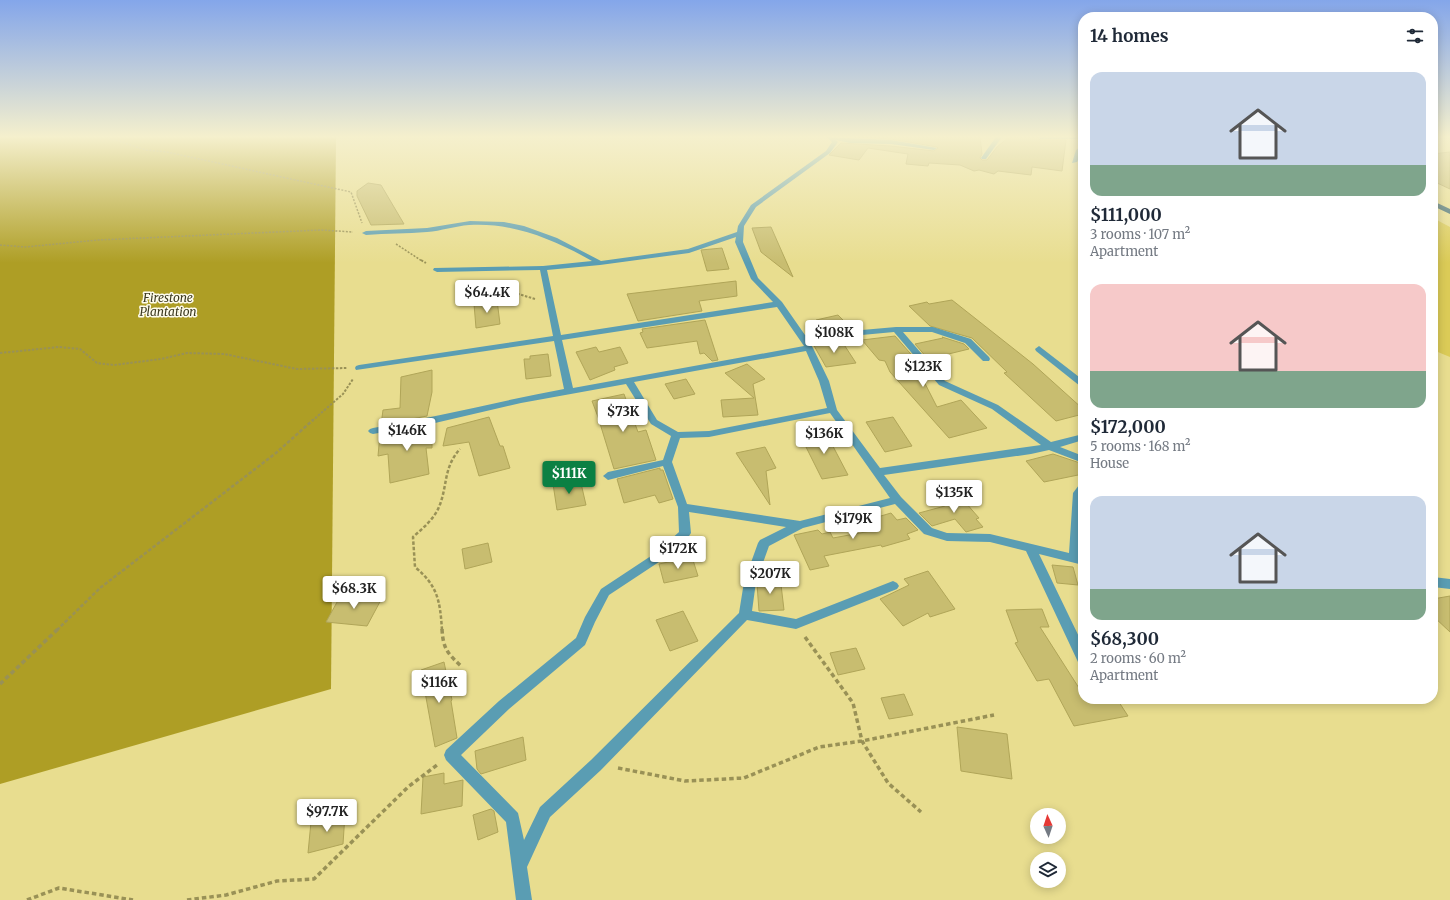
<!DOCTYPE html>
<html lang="en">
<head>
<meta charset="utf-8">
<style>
  body { margin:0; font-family:Merriweather,serif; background:#f6f6f7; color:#1f2937; height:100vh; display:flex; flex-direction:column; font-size:15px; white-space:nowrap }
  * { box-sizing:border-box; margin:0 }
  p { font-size:13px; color:#747a83 }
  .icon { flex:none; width:22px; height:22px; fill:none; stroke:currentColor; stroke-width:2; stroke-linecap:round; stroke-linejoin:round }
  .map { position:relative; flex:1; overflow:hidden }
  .panel { position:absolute; left:1078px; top:12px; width:360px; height:692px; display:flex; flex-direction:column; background:#fff; border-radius:16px; box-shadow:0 2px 10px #0003 }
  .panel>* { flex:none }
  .needle { width:26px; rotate:357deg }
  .controls { position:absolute; left:1030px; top:808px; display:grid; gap:8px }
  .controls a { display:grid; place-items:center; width:36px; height:36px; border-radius:50%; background:#fff; box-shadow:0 2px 10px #0003; font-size:20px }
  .price { position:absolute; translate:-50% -34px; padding:0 9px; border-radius:4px; background:#fff; color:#222; font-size:13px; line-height:26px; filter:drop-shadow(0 1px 2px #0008) }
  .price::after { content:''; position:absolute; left:50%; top:24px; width:12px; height:9px; margin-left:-6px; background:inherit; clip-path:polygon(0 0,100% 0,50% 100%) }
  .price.on { background:#0b8043; color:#fff }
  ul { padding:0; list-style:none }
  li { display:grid; align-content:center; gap:8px; height:212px; padding:0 12px }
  li span { display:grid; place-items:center; height:124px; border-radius:12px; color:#555 }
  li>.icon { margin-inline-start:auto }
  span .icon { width:72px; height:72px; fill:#fffc; stroke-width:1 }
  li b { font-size:17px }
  h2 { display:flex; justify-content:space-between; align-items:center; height:48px; padding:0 12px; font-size:17px }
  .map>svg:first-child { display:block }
  .green { fill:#dbcb57 }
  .forest { fill:#ae9e25 }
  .building { fill:#c8bd70; stroke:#b0a558 }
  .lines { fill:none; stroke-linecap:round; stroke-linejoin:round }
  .path-far3 { stroke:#999156; stroke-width:1.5; stroke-dasharray:2 1.5; stroke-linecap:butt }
  .path-far2 { stroke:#999156; stroke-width:2; stroke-dasharray:2.5 1.5; stroke-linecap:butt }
  .path-far1 { stroke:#999156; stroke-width:2.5; stroke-dasharray:3.5 2; stroke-linecap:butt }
  .path { stroke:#999156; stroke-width:3.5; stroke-dasharray:4.5 3; stroke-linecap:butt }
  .minor { fill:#5a9db3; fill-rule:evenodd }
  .primary { fill:#2f5e6d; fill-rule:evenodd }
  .labels { text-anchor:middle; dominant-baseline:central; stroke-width:3; stroke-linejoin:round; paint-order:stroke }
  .far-park-label { font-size:12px; font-style:italic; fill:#3d3a21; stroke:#fefced }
</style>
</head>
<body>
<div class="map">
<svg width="1450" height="900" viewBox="0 0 1450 900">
  <rect width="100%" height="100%" fill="#e8dd8f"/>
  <polygon class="green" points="1433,218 1450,227 1450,357 1433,350"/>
  <polygon class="forest" points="0,137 336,137 331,689 0,784"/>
  <g class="building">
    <polygon points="855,137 980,137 982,154 980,158 982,160 987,160 997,147 1009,137 1036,137 1040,140 1066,140 1062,171 1032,167 1031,175 998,171 994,174 979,170 974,171 960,165 929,163 928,166 906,164 908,154 868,148 859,160 829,155 841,143 891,146 934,151 938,148 937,147 891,139"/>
    <polygon points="1450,152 1450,189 1433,181 1433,154"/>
    <polygon points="368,183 381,185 404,224 371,225 357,196 357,191"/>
    <polygon points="771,227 793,277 761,252 752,228"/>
    <polygon points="722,248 729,269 707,271 701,250"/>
    <polygon points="736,281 737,296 699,301 702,311 638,321 627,294"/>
    <polygon points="497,300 500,324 476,328 474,304"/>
    <polygon points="952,300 1033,364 1083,409 1083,414 1056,421 1004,373 1007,372 972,338 930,326 909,306 927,302 929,304"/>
    <polygon points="838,315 852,329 826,332 816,320"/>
    <polygon points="705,320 718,360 712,361 704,353 700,354 697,341 647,348 640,333 643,332 642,329"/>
    <polygon points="895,336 917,361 914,362 937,407 961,400 987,428 949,438 890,372 885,361 879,360 862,340"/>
    <polygon points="942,337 964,344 969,349 928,359 915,344 943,338"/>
    <polygon points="841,340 856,363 826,367 813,344"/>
    <polygon points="596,347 599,352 620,347 628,363 614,367 615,370 590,380 576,352"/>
    <polygon points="548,354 551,376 526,379 524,359 530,359 530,356"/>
    <polygon points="747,364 765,379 753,384 758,415 723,417 721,400 754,398 725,373"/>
    <polygon points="432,370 432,392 427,416 381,425 383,410 400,408 401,377"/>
    <polygon points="686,379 695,394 674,399 665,384"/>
    <polygon points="624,394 638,432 646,430 656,460 614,469 598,417 592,401"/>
    <polygon points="489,417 500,446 503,446 510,468 479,476 469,442 443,446 447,428"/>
    <polygon points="893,417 912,446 885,452 866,422"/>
    <polygon points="425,426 425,429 432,428 432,448 426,448 429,474 390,483 388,454 378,456 380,434"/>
    <polygon points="825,431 848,475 822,479 800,435"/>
    <polygon points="765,447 776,468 766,471 770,505 736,453"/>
    <polygon points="1053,454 1083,464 1083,474 1044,482 1026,461"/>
    <polygon points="660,468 660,470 663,470 673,499 659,503 655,495 624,503 617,479"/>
    <polygon points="580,479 586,505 557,510 553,484"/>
    <polygon points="959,495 979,518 976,519 983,527 966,532 955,519 932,526 919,513 945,506 941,501"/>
    <polygon points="891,513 897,520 906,518 918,530 907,534 910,539 882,547 881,545 824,556 829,566 810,570 794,535 818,530 822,534 830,532 833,538 871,531 864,521"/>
    <polygon points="488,543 492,562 465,569 462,549"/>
    <polygon points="692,557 698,576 664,583 659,564"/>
    <polygon points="1052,565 1073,567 1078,585 1057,583"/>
    <polygon points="928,571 955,609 930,617 928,613 903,626 880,599 909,585 904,579"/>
    <polygon points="780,576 784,610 759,611 757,584"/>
    <polygon points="341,595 382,598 367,626 326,622"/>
    <polygon points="1450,596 1450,632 1433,616 1433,599"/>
    <polygon points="1042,609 1049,627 1040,627 1079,688 1083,688 1083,699 1117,699 1128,716 1074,726 1049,679 1037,681 1015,643 1018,642 1006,610"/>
    <polygon points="683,611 698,641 670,651 656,620"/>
    <polygon points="856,648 865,669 838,675 830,653"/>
    <polygon points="444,662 452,700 451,701 457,738 435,747 421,670"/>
    <polygon points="904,694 913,715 889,719 881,698"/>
    <polygon points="957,727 1007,734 1012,779 961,771"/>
    <polygon points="523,737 526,760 481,774 477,769 475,751"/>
    <polygon points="444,773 444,784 463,780 462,806 421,814 423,777"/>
    <polygon points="491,809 494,811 498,832 478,840 473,815"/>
    <polygon points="345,814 343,844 308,853 311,822"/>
  </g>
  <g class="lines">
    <g class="path-far3">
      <polyline points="106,137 146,150 167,152 351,192 362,223"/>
      <polyline points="396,244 422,261"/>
      <polyline points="0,245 25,247 98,240 321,230 353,232"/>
    </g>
    <g class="path-far2">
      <polyline points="421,260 426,263"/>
      <polyline points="479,282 535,299"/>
      <polyline points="0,353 59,347 80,349 97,363 114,365 161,359 187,353 224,354 297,369 347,368"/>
      <polyline points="312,421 343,394 353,379"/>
    </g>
    <g class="path-far1">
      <polyline points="57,630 100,588 276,453 313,420"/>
      <path d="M 442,630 C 440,601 438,586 415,567 L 413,537 C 423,528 434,519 439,507 C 448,485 443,468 460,449"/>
    </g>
    <g class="path">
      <path d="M 442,629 C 443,648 447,653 461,666"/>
      <polyline points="805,637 853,703 862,741 888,783 921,812"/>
      <polyline points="0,684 58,629"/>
      <polyline points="618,768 685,781 744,778 819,747 862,741 994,715"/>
      <polyline points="27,900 59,888 133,900"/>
      <polyline points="187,900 226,895 277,881 314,879 408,787 437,765"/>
    </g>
    <g class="minor">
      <path d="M 827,137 L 891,140 L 937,148 L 934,150 L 891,144 L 850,143 L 836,140 L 838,142 L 830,153 L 756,207 L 744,226 L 743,242 L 758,278 L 782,302 L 805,335 L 896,327 L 933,327 L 971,339 L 989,357 L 990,359 L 989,361 L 983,361 L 965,343 L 932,332 L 903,332 L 945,381 L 998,405 L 1051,442 L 1083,434 L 1083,440 L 1060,447 L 1083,456 L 1083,463 L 1049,450 L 1031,454 L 884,475 L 901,497 L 932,528 L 947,533 L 990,534 L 1069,553 L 1073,493 L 1079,485 L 1083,484 L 1080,556 L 1083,557 L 1083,565 L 1039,554 L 1083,645 L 1083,664 L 1078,662 L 1026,551 L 990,542 L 947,541 L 924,534 L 895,504 L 803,528 L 769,546 L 756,582 L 752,611 L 796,619 L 893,581 L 897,583 L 899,586 L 897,589 L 796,629 L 747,620 L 601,770 L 550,817 L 527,867 L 532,900 L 516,900 L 506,822 L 446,760 L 444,755 L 446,750 L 499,701 L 576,638 L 585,617 L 601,589 L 657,552 L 679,532 L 678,507 L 663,466 L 608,480 L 603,476 L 608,472 L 663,460 L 671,436 L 651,424 L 626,384 L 521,403 L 435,423 L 373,434 L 370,433 L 368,431 L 370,429 L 373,428 C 437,417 500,401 564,389 L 554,341 L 356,370 L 355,368 L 356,366 L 359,365 L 553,336 L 540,270 L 437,272 L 433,270 L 434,268 L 543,266 L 592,261 C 555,240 513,222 469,225 C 455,226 441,231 427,232 C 407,234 386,233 366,235 L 362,233 L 366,231 L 427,228 L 470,221 L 504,222 L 524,226 L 557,238 L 601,261 L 688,249 L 737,232 L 738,226 L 751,205 L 826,151 L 832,142 ZM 736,237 L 735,242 L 751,279 L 773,302 L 561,335 L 547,270 L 600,265 L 689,253 ZM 777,307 L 804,346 L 573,388 L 562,340 ZM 894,332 L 939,385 L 992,409 L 1041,445 L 880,468 L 837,410 L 829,381 L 813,348 L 808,340 ZM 806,351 L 819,381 L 827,408 L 709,431 L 678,432 L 657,420 L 634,382 ZM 830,413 L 890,498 L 800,521 L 687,504 L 672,462 L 680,438 L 709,437 ZM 689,512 L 786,527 L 760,540 L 758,543 L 744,582 L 739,613 L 591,760 L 540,807 L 524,840 L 518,813 L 461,755 L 509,709 L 585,645 L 595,622 L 609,595 L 665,558 L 689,536 L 691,533 Z"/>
      <polygon points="996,137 1002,137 986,159 982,159 981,158"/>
      <polygon points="1037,137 1083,137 1083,139 1040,139"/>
      <polygon points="1083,145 1083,150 1077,162 1072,163 1076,150"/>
      <polygon points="1039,346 1083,380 1083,387 1080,386 1036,351 1035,349"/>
      <polygon points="1433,577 1450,579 1450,589 1433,587"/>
    </g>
    <polygon class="primary" points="1433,201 1450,209 1450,214 1433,206"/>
  </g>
  <linearGradient id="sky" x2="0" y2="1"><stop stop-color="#84a6ea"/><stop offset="0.52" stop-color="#f5f0cd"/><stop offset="1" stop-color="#f5f0cd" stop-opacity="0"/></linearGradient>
  <rect width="1450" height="263" fill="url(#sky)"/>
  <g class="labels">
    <g class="far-park-label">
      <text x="168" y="297">Firestone<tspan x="168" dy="14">Plantation</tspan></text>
    </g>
  </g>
</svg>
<div class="controls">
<a><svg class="needle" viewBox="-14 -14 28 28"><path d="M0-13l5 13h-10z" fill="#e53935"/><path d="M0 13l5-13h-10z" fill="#747a83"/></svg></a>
<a><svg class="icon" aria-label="layers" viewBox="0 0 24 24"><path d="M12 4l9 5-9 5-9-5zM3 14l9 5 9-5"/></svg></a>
</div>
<b class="price" style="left:487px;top:314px">$64.4K</b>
<b class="price" style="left:834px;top:354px">$108K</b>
<b class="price" style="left:923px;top:388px">$123K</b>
<b class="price" style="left:623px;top:433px">$73K</b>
<b class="price" style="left:407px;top:452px">$146K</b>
<b class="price" style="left:824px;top:455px">$136K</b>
<b class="price on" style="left:569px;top:495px">$111K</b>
<b class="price" style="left:954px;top:514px">$135K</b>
<b class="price" style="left:853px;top:540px">$179K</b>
<b class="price" style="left:678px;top:570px">$172K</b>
<b class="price" style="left:770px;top:595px">$207K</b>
<b class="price" style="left:354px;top:610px">$68.3K</b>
<b class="price" style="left:439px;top:704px">$116K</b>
<b class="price" style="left:327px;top:833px">$97.7K</b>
<section class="panel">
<h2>14 homes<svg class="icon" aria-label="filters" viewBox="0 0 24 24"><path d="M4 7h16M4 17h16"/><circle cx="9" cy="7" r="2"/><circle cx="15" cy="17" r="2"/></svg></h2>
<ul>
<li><span style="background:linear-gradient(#c9d6e8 75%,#7fa58c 0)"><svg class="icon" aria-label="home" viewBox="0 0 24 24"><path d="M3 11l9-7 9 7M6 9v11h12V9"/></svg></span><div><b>$111,000</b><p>3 rooms · 107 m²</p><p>Apartment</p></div></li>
<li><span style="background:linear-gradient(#f6c9c9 70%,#7fa58c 0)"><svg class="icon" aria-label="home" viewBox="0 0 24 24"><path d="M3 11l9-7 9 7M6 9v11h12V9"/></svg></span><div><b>$172,000</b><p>5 rooms · 168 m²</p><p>House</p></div></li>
<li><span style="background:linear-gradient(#c9d6e8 75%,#7fa58c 0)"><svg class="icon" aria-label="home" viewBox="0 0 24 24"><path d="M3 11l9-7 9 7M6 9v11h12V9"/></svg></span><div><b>$68,300</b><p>2 rooms · 60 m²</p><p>Apartment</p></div></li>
</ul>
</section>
</div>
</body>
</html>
